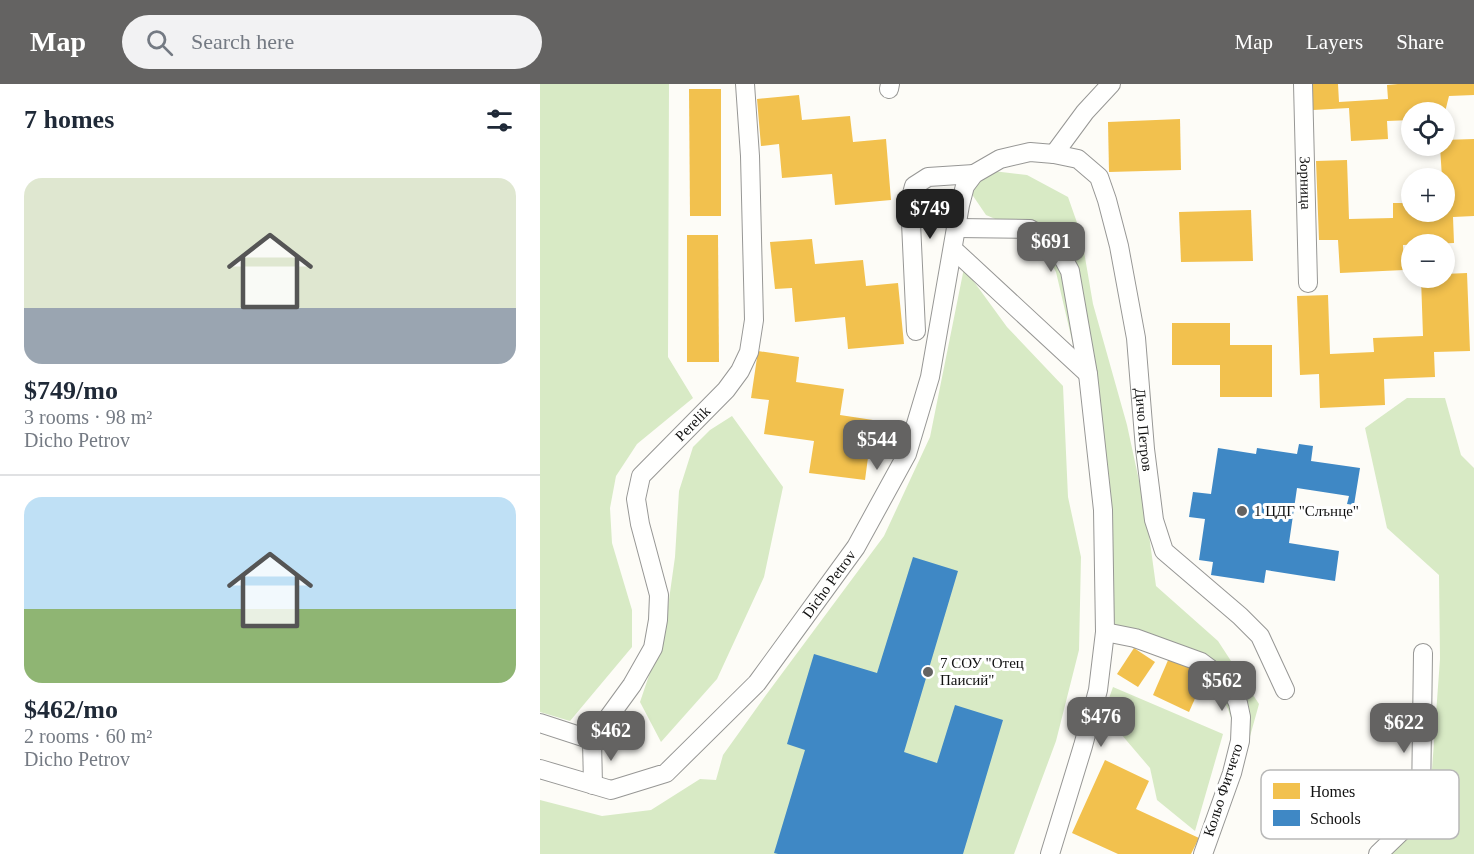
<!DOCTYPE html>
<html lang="en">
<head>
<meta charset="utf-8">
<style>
  body { margin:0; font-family:Georgia,serif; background:#f2f2f3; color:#1f2937; height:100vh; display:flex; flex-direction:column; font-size:22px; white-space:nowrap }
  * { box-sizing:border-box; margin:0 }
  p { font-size:20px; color:#747a83 }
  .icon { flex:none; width:33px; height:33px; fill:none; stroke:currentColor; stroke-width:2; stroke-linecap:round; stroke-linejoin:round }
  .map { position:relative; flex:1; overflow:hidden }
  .sheet { display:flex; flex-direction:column; background:#fff; width:540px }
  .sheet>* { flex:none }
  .controls { position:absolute; left:861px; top:18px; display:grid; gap:12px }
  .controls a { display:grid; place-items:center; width:54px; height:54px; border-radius:50%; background:#fff; box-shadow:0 3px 9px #0003; font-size:30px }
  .price { position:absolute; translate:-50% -51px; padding:0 14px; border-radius:12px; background:#646362; color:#fff; font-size:20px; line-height:39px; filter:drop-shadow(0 2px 3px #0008) }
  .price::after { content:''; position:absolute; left:50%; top:36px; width:18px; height:14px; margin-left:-9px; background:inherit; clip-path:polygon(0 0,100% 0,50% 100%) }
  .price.on { background:#222; color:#fff }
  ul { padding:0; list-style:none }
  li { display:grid; align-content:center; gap:12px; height:318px; padding:0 24px }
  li+li { border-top:2px solid #e0e1e3 }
  li span { display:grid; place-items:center; height:186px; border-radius:18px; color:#555 }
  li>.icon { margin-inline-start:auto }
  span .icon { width:108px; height:108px; fill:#fffc; stroke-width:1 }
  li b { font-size:26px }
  h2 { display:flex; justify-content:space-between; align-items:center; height:72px; padding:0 24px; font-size:26px }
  header { display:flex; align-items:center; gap:36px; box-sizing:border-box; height:84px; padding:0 30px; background:#646362; color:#fff }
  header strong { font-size:28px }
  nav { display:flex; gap:33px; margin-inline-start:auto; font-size:21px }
  .search { width:420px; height:54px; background:#f2f2f3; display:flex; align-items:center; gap:15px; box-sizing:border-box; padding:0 21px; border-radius:33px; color:#747a83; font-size:22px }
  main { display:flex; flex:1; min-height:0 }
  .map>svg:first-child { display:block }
  .forest { fill:#d8eac5 }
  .homes { fill:#f2c14e }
  .schools { fill:#3f88c5 }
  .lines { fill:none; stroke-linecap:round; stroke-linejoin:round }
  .street-casing { stroke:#979795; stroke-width:20 }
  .street { stroke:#fffffe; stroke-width:18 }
  .poi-dot { fill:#646362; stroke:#fff; stroke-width:2 }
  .labels { text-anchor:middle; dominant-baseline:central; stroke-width:6; stroke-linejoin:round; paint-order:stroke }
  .street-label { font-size:15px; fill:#111; stroke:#fff }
  .poi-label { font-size:15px; fill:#111; stroke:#fff; text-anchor:start }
  .key { fill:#fff; stroke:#b8b8b8; stroke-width:1.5 }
  .key-label { font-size:16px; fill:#111 }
</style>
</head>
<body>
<header>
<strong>Map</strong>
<div class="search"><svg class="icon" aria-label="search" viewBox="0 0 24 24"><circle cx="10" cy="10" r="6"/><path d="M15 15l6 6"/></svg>Search here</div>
<nav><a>Map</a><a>Layers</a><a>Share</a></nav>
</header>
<main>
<section class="sheet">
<h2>7 homes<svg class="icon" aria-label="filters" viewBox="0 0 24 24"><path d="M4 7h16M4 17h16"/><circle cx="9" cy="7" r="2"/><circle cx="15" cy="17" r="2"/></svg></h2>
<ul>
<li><span style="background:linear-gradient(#dfe7d0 70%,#9aa5b1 0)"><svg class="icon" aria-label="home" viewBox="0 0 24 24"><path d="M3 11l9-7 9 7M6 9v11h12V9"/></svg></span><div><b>$749/mo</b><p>3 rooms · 98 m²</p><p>Dicho Petrov</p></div></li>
<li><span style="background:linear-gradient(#bfe0f5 60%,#8fb573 0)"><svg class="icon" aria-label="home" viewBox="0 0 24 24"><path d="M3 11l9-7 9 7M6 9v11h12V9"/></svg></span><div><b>$462/mo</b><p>2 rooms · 60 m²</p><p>Dicho Petrov</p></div></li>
</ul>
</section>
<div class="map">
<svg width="934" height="770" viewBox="0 0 934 770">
  <rect width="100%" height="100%" fill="#fdfcf7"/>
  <g class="forest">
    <polygon points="0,0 129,0 128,273 153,314 97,360 76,392 70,424 72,459 92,526 92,563 30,637 0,628"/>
    <polygon points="453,87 487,91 528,113 541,150 553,220 587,341 606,429 616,502 678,557 719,620 704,674 688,625 667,584 624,562 575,540 562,494 538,282 516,188 497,153 446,131 427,103"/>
    <polygon points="424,184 467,243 523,302 528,413 541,473 539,566 516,657 474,770 0,770 0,716 62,732 111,726 160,695 176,696 183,671 226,611 344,452 390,353"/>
    <polygon points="867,314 905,314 921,371 934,384 934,770 851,770 889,727 900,575 899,491 847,444 825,344"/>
    <polygon points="192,332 243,403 224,493 177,595 121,658 100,618 125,544 135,473 139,407 153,363 170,346"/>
    <polygon points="573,603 683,650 655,747 617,716 610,684 581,650 568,617"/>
  </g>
  <g class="homes">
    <polygon points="771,0 798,0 799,18 848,15 847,1 858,0 934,0 934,11 909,12 905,28 872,28 872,36 847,37 848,55 811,57 809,24 773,26"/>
    <polygon points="149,5 181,5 181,132 150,132"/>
    <polygon points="259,11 262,36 310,32 313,58 346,55 351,116 295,121 292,90 242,94 239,60 221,62 217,15"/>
    <polygon points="640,35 641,86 569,88 568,38"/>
    <polygon points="934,55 934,132 913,133 914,159 863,161 864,186 800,189 798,156 779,156 776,77 807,76 809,135 853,134 853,119 872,119 872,128 904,128 904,94 902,94 900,62 904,62 904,56"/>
    <polygon points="711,126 713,177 641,178 639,128"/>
    <polygon points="147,151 178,151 179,278 147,278"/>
    <polygon points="272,155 275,180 323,176 326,202 358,199 364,260 308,265 305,233 255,238 252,204 235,205 230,158"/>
    <polygon points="927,189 930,267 894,268 895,293 844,295 845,321 780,324 779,290 760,291 757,212 788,211 790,270 834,268 833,254 883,252 881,194 904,194 904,190"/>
    <polygon points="632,239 690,239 690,261 732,261 732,313 680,313 680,281 632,281"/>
    <polygon points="218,267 259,273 256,298 304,305 300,331 333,336 325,396 269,389 274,357 224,350 229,316 211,314"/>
    <polygon points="594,564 615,578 598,603 577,590"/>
    <polygon points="629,574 666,590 649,628 613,611"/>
    <polygon points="565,676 609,697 596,725 659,754 651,770 578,770 532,749"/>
  </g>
  <g class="schools">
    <polygon points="759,360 773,362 771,377 820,384 814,421 807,420 809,412 757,404 749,459 799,467 795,497 726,486 724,499 671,491 673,478 659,476 665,435 649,433 653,408 671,410 678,364 716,370 717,364 757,370"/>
    <polygon points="373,473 418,487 364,668 397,679 415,621 463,636 423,770 238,770 234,769 265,666 247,660 274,570 337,589"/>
  </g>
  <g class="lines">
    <g class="street-casing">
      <g id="street">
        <path id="s1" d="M 763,0 L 768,199"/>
        <polyline points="349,5 350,0"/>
        <polyline points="514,70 545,28 571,0"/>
        <polyline points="417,144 490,145 515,159 530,187 548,290 563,426 565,548 558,606 543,662 510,770"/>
        <polyline points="413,165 548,290"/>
        <polyline points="376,247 370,117 374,102 388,93 434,90"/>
        <polyline points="565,548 595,554 661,578 688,598 698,619 701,633 700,657 692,689 663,770"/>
        <polyline points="0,639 52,656"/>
        <path id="s2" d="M 52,656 L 92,601 L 113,564 L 118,536 L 119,511 L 100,440 L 96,415 L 101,392 L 186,306 L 200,287 L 209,268 L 214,236 L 210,72 L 205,0"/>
        <polyline points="52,656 53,701"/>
        <path id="s3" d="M 0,685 L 71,706 L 126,689 L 217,599 L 316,463 L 367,370 L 390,293 L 420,121 L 425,102 L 434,90 L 460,75 L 490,68 L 514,70 L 538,75 L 559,93 L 567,116 L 579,162 L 596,254 L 605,365 L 614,436 L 624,467 L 700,532 L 720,552 L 745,606"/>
        <polyline points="838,770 866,743 881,717 883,569"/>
      </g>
    </g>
    <use href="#street" class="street"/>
  </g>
  <g class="poi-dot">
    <circle cx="702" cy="427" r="6"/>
    <circle cx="388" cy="588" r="6"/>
  </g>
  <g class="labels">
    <g class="street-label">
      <text stroke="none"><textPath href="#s1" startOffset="99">Зорница</textPath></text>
      <text stroke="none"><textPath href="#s2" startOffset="360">Perelik</textPath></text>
      <text stroke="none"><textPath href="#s3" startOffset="1218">Дичо Петров</textPath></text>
      <text stroke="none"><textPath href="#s3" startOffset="382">Dicho Petrov</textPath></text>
      <text transform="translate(683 706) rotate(-72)">Кольо Фитчето</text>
    </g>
    <g class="poi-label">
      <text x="714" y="427">1 ЦДГ "Слънце"</text>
      <text x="400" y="579">7 СОУ "Отец<tspan x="400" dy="17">Паисий"</tspan></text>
    </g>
  </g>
  <rect x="721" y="686" width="198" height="69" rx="9" class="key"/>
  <rect x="733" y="699" width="27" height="16" fill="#f2c14e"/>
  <rect x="733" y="726" width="27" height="16" fill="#3f88c5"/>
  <g class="key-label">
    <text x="770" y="713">Homes</text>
    <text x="770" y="740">Schools</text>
  </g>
</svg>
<div class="controls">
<a><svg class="icon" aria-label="locate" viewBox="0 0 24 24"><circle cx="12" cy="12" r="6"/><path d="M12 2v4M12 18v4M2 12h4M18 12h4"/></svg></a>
<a>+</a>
<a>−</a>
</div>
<b class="price on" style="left:390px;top:156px">$749</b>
<b class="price" style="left:511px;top:189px">$691</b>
<b class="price" style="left:337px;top:387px">$544</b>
<b class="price" style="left:682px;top:628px">$562</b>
<b class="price" style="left:561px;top:664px">$476</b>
<b class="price" style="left:864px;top:670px">$622</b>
<b class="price" style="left:71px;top:678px">$462</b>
</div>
</main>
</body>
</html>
